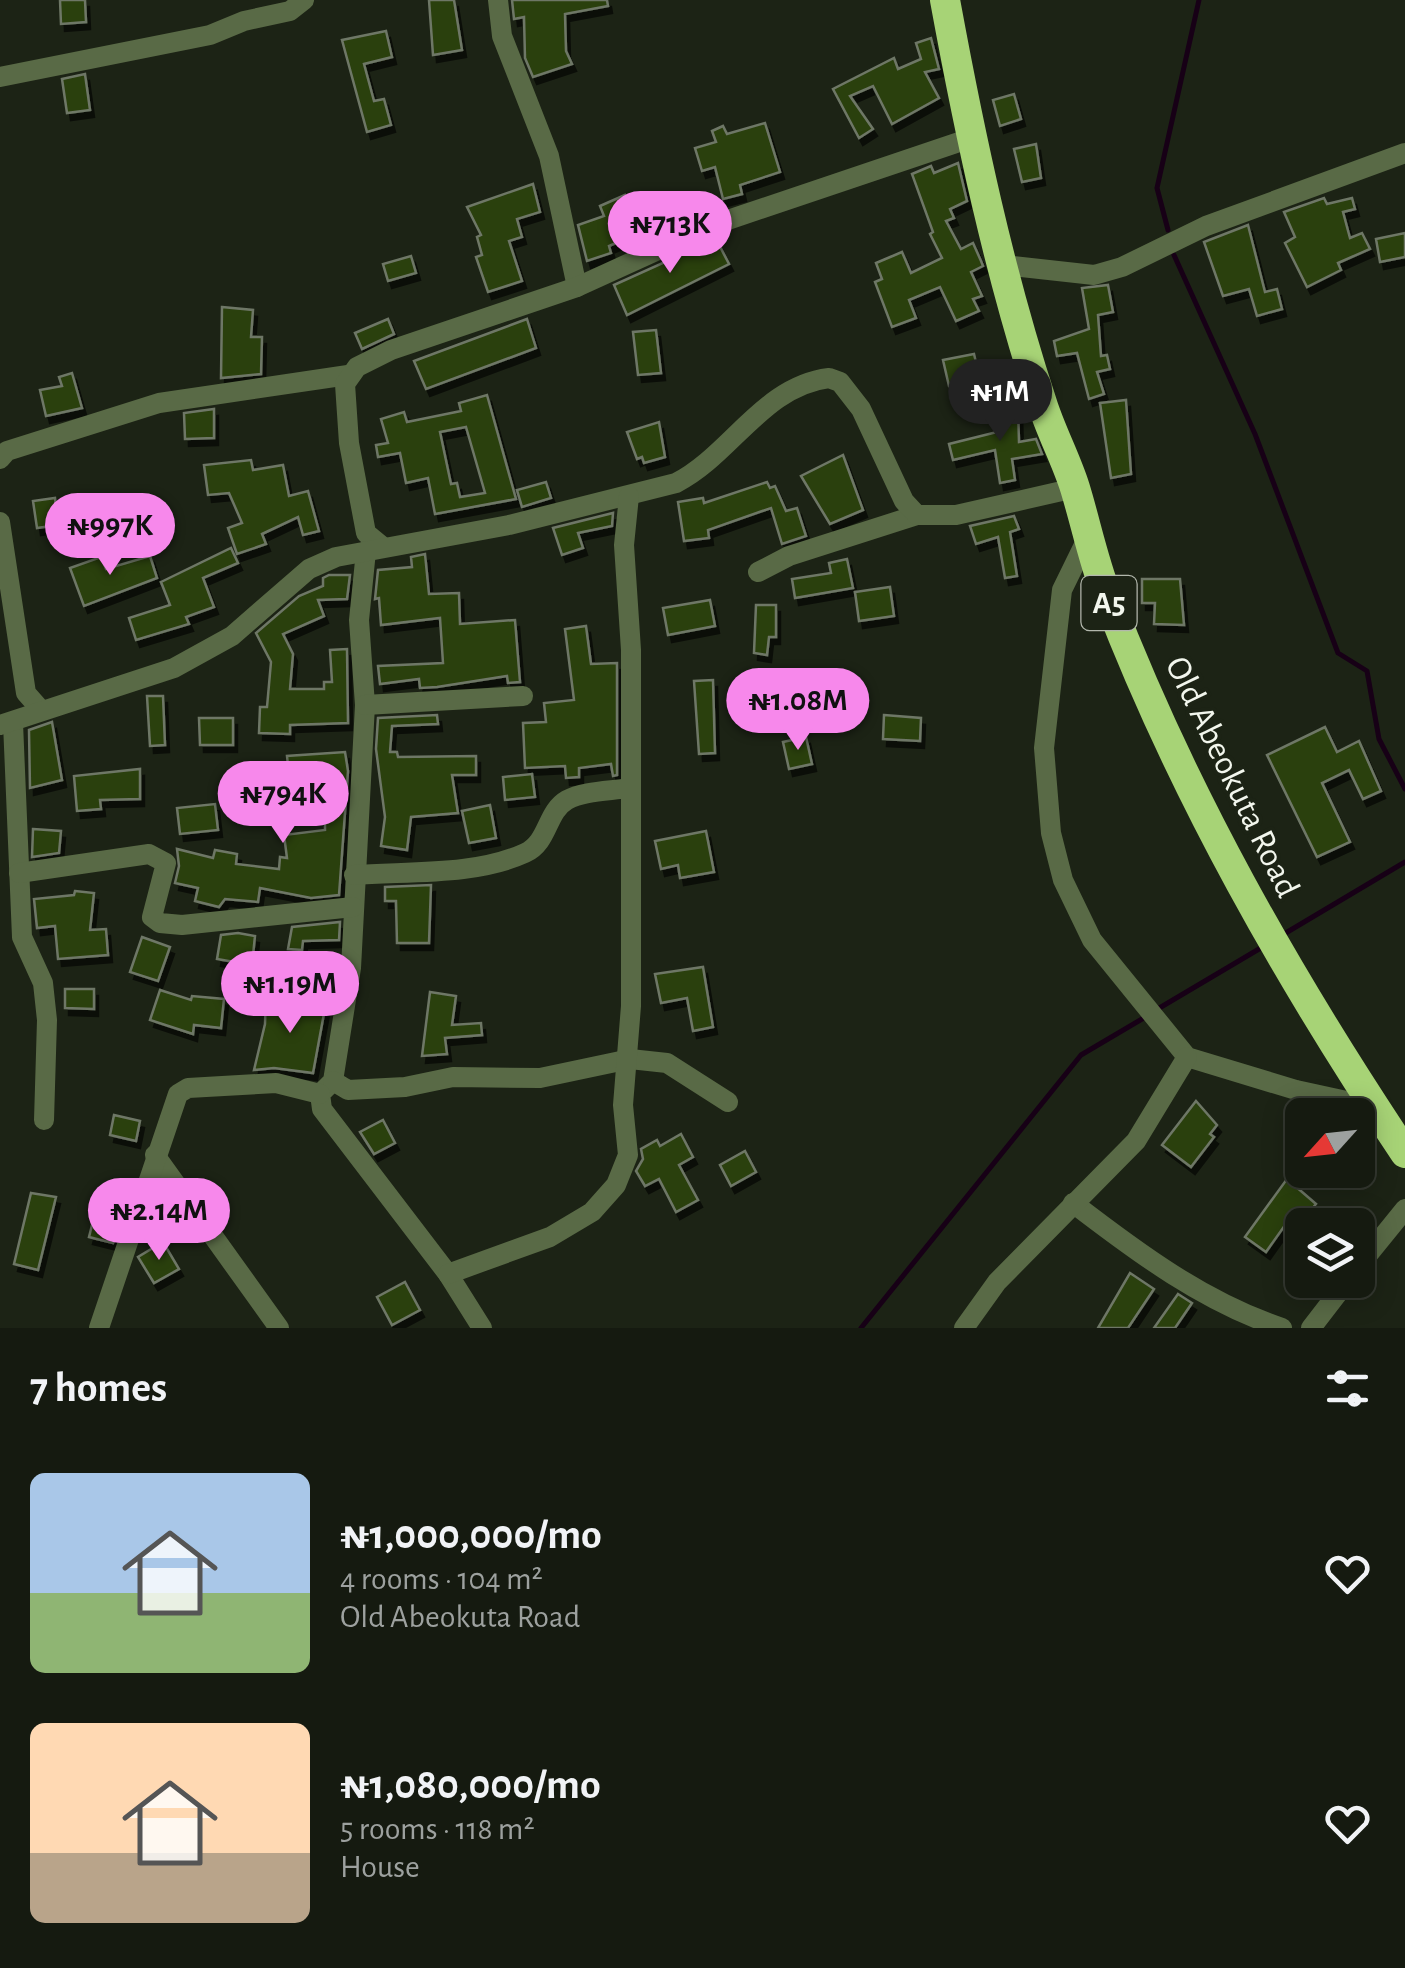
<!DOCTYPE html>
<html lang="en">
<head>
<meta charset="utf-8">
<style>
  body { margin:0; font-family:"Alegreya Sans",sans-serif; background:#22271e; color:#f1f3f6; height:100vh; display:flex; flex-direction:column; font-size:38px; white-space:nowrap }
  * { box-sizing:border-box; margin:0 }
  p { font-size:32px; color:#9da19f }
  .icon { flex:none; width:55px; height:55px; fill:none; stroke:currentColor; stroke-width:2; stroke-linecap:round; stroke-linejoin:round }
  .map { position:relative; height:1328px; overflow:hidden }
  .drawer { display:flex; flex-direction:column; background:#151a10; flex:1 }
  .drawer>* { flex:none }
  .needle { width:65px; rotate:243deg }
  .buttons { position:absolute; left:1285px; top:1098px; display:grid; gap:20px }
  .buttons a { display:grid; place-items:center; width:90px; height:90px; border-radius:15px; background:#151a10; box-shadow:0 5px 25px #0003,0 0 0 2px #343830; font-size:50px }
  .price { position:absolute; translate:-50% -85px; padding:0 22px; border-radius:35px; background:#f788eb; color:#111; font-size:32px; line-height:65px; filter:drop-shadow(0 2px 5px #0008) }
  .price::after { content:''; position:absolute; left:50%; top:60px; width:30px; height:22px; margin-left:-15px; background:inherit; clip-path:polygon(0 0,100% 0,50% 100%) }
  .price.on { background:#222; color:#fff }
  ul { padding:0; list-style:none }
  li { display:flex; align-items:center; gap:30px; height:250px; padding:0 30px }
  li span { display:grid; place-items:center; flex:none; width:280px; height:200px; border-radius:15px; color:#555 }
  li>.icon { margin-inline-start:auto }
  span .icon { width:120px; height:120px; fill:#fffc; stroke-width:1 }
  li b { font-size:42px }
  h2 { display:flex; justify-content:space-between; align-items:center; height:120px; padding:0 30px; font-size:42px }
  .map>svg:first-child { display:block }
  .lines { fill:none; stroke-linecap:round; stroke-linejoin:round }
  .stream { stroke:#170016; stroke-width:5 }
  .building { fill:#2a3f0d; stroke:#6e7766; stroke-width:2.5; fill-rule:evenodd; filter:url(#shadow) }
  .minor { stroke:#596a46; stroke-width:20 }
  .highway { stroke:#a7d376; stroke-width:30 }
  .labels { text-anchor:middle; dominant-baseline:central; stroke-width:8; stroke-linejoin:round; paint-order:stroke }
  .shield { fill:#1c2315; stroke:#b2b7ac; stroke-width:2.5 }
  .shield-label { font-size:32px; font-weight:bold; fill:#f2f6ed }
  .street-label { font-size:35px; fill:#f2f6ed; stroke:#1c2315 }
</style>
</head>
<body>
<div class="map">
<svg width="1405" height="1328" viewBox="0 0 1405 1328">
  <defs>
    <filter id="shadow"><feDropShadow dx="4" dy="7" stdDeviation="0" flood-color="#0009"/></filter>
  </defs>
  <rect width="100%" height="100%" fill="#1c2315"/>
  <g class="lines">
    <g class="stream">
      <polyline points="1168,230 1157,188 1199,0"/>
      <polyline points="1174,255 1255,434 1338,653 1367,671 1379,739 1405,789"/>
      <polyline points="1284,934 1405,862"/>
      <polyline points="1156,1010 1259,949"/>
      <polyline points="861,1328 1081,1055 1147,1016"/>
    </g>
  </g>
  <g class="building">
    <polygon points="60,0 85,0 86,22 61,24"/>
    <polygon points="429,0 454,0 462,50 433,55"/>
    <polygon points="512,0 607,0 608,6 565,14 566,51 572,64 533,77 525,58 524,17 514,19"/>
    <polygon points="386,31 392,57 364,64 374,101 384,99 391,125 367,132 342,40"/>
    <polygon points="931,38 939,69 925,72 939,98 892,124 873,86 850,96 873,129 859,138 833,89 894,58 898,69 921,59 916,43"/>
    <polygon points="85,74 90,110 67,113 62,79"/>
    <polygon points="1014,94 1021,119 1000,126 993,100"/>
    <polygon points="765,123 780,172 740,185 742,194 723,199 715,167 702,171 695,148 716,142 712,131 723,126 727,134"/>
    <polygon points="1036,144 1041,178 1022,182 1014,149"/>
    <polygon points="958,163 967,201 950,209 954,218 946,221 961,249 973,243 981,261 983,266 971,272 982,296 973,299 979,311 956,321 940,287 909,300 916,318 892,327 875,282 882,279 876,263 902,252 911,273 942,258 930,234 933,232 912,174 931,166 934,173"/>
    <polygon points="533,184 540,212 517,219 522,237 509,241 522,281 488,292 476,257 482,255 477,237 481,235 467,207"/>
    <polygon points="625,195 641,232 609,246 611,253 587,261 578,225 604,216 600,206"/>
    <polygon points="1324,198 1327,204 1352,198 1355,209 1343,212 1350,238 1362,233 1370,249 1338,263 1341,270 1307,287 1285,243 1295,237 1284,212"/>
    <polygon points="1248,225 1265,292 1277,289 1282,309 1257,316 1249,289 1223,296 1204,242"/>
    <polygon points="1405,233 1405,257 1380,262 1376,239"/>
    <polygon points="716,239 729,264 627,315 614,285"/>
    <polygon points="411,256 416,273 388,281 383,264"/>
    <polygon points="1108,285 1113,312 1098,315 1101,356 1107,355 1110,369 1097,372 1104,394 1089,399 1077,353 1057,356 1054,341 1089,329 1082,288"/>
    <polygon points="222,307 253,310 251,337 262,337 261,374 221,378"/>
    <polygon points="388,319 394,334 362,349 355,333"/>
    <polygon points="527,319 536,348 426,389 414,361"/>
    <polygon points="656,330 661,373 638,375 633,332"/>
    <polygon points="974,354 980,379 949,386 943,360"/>
    <polygon points="72,373 82,408 46,416 40,390 62,386 59,377"/>
    <path d="M 487,395 L 516,499 L 435,514 L 428,478 L 406,483 L 400,453 L 378,457 L 376,445 L 388,443 L 381,419 L 404,412 L 407,422 L 461,411 L 459,403 ZM 466,427 L 485,493 L 460,497 L 457,483 L 451,484 L 440,432 Z"/>
    <polygon points="1126,400 1131,474 1111,478 1100,403"/>
    <polygon points="997,408 1018,408 1019,442 1036,439 1042,454 1012,459 1015,480 1000,483 995,450 953,460 949,444 997,432"/>
    <polygon points="214,409 214,438 185,439 184,413"/>
    <polygon points="659,422 665,457 644,463 642,457 637,459 627,432"/>
    <polygon points="843,455 863,510 830,524 801,476"/>
    <polygon points="251,460 253,470 283,465 289,496 308,491 319,531 303,535 298,517 262,534 266,544 237,554 228,528 242,523 229,493 208,495 204,465"/>
    <polygon points="546,482 551,498 522,507 517,490"/>
    <polygon points="767,482 770,488 775,486 786,511 797,508 806,536 782,544 771,508 708,530 709,538 684,541 678,502 703,498 704,503"/>
    <polygon points="55,498 58,525 37,528 33,501"/>
    <polygon points="613,513 612,526 578,533 583,548 562,555 553,528"/>
    <polygon points="1014,516 1019,529 1010,532 1017,576 1005,578 998,537 976,544 970,526"/>
    <polygon points="231,548 238,563 203,578 214,607 186,617 189,624 136,640 129,618 170,605 161,582"/>
    <polygon points="425,554 429,594 459,593 460,624 515,620 520,682 508,683 507,676 437,687 420,688 419,679 380,684 378,666 443,663 440,618 381,625 379,598 375,599 378,570 412,567 411,557"/>
    <polygon points="150,556 157,578 84,606 70,568 101,557 106,569"/>
    <polygon points="847,559 853,588 795,598 792,579 831,573 829,563"/>
    <polygon points="329,575 350,575 347,599 318,600 324,616 283,634 293,654 290,689 324,689 324,682 332,682 330,650 347,649 348,723 290,725 290,734 259,733 260,707 267,707 271,662 256,633 299,596 323,586 323,578"/>
    <polygon points="1142,579 1180,579 1184,625 1154,624 1155,603 1142,603"/>
    <polygon points="890,587 894,616 859,621 855,592"/>
    <polygon points="710,600 715,626 668,635 663,608"/>
    <polygon points="756,605 776,605 776,637 769,637 767,655 754,653"/>
    <polygon points="586,626 591,664 617,663 617,775 613,776 611,764 579,768 579,777 566,778 565,766 525,768 523,723 546,722 544,703 574,700 565,629"/>
    <polygon points="713,680 715,753 699,754 694,681"/>
    <polygon points="147,696 163,696 165,745 150,746"/>
    <polygon points="437,715 438,724 392,726 390,752 397,752 398,757 476,756 476,775 452,775 458,813 411,817 407,850 381,846 385,817 376,749 378,718"/>
    <polygon points="884,715 921,718 920,741 883,739"/>
    <polygon points="199,718 233,718 233,745 200,745"/>
    <polygon points="52,722 62,780 30,788 29,730"/>
    <polygon points="1325,727 1337,752 1359,741 1381,791 1363,799 1349,770 1322,783 1350,842 1317,857 1267,755"/>
    <polygon points="806,737 812,764 789,769 783,742"/>
    <polygon points="345,752 348,771 339,895 311,898 260,888 258,902 225,899 219,907 195,901 198,888 175,883 179,866 177,849 213,858 215,850 237,854 236,864 279,869 280,857 287,858 284,835 325,830 325,791 291,794 287,756"/>
    <polygon points="140,769 140,799 100,800 101,809 77,811 74,776"/>
    <polygon points="532,774 535,797 505,800 503,777"/>
    <polygon points="215,804 218,830 180,834 177,808"/>
    <polygon points="490,805 496,838 469,843 462,811"/>
    <polygon points="33,829 61,831 59,853 32,857"/>
    <polygon points="706,831 714,872 680,878 678,865 661,869 655,841"/>
    <polygon points="431,885 429,943 397,943 396,901 385,901 385,887"/>
    <polygon points="75,891 94,893 90,930 106,929 108,955 58,959 55,926 37,928 34,899 74,895"/>
    <polygon points="340,922 339,940 303,941 302,950 288,949 292,927"/>
    <polygon points="238,933 255,936 252,965 217,959 221,935"/>
    <polygon points="142,937 170,947 158,981 130,972"/>
    <polygon points="703,967 713,1027 693,1031 687,998 661,1003 655,974"/>
    <polygon points="65,989 94,989 94,1009 65,1008"/>
    <polygon points="160,990 191,1000 192,996 224,999 221,1028 194,1025 193,1034 150,1020"/>
    <polygon points="430,992 456,996 452,1025 481,1023 482,1035 445,1038 447,1054 422,1056"/>
    <polygon points="266,995 325,1008 313,1073 274,1068 254,1070 265,1024"/>
    <polygon points="1196,1101 1217,1125 1210,1134 1214,1137 1191,1167 1162,1145"/>
    <polygon points="114,1115 140,1121 136,1141 110,1135"/>
    <polygon points="383,1120 395,1143 374,1154 360,1132"/>
    <polygon points="681,1134 693,1157 679,1165 698,1200 676,1212 659,1179 645,1186 636,1171 643,1159 641,1149 657,1140 660,1146"/>
    <polygon points="745,1151 756,1172 731,1186 720,1165"/>
    <polygon points="1287,1179 1316,1204 1298,1225 1290,1218 1266,1252 1245,1237"/>
    <polygon points="31,1193 56,1197 38,1270 14,1264"/>
    <polygon points="97,1205 124,1212 113,1243 89,1237"/>
    <polygon points="163,1242 179,1269 154,1283 138,1257"/>
    <polygon points="1130,1273 1154,1289 1128,1328 1098,1328"/>
    <polygon points="405,1282 420,1310 392,1325 377,1297"/>
    <polygon points="1178,1294 1192,1303 1175,1328 1154,1328"/>
  </g>
  <g class="lines">
    <g class="minor">
      <polyline points="498,0 502,36 549,156 577,287"/>
      <polyline points="0,77 210,35 244,21 290,11 304,0"/>
      <polyline points="1003,265 1094,275 1122,267 1206,226 1405,153"/>
      <polyline points="0,459 7,451 159,403 348,375"/>
      <polyline points="0,522 26,693 41,710"/>
      <polyline points="1086,541 1062,590 1044,748 1051,833 1063,880 1092,940 1187,1057 1296,1090 1374,1107"/>
      <polyline points="383,547 366,533 349,443 345,384 357,367 391,350 577,287 713,225 971,138"/>
      <polyline points="366,551 359,620 365,705 351,968 333,1081 320,1094 322,1109 448,1274 482,1328"/>
      <polyline points="758,572 789,556 917,515"/>
      <polyline points="365,705 523,696"/>
      <polyline points="13,723 22,937 43,983 47,1020 44,1120"/>
      <path d="M 0,725 L 174,668 L 232,636 L 309,569 L 336,557 L 509,525 L 676,483 C 731,455 763,386 829,378 L 840,382 L 861,409 L 904,501 L 917,515 L 956,515 L 1075,488"/>
      <polyline points="19,873 149,854 166,863 152,917 160,923 182,925 353,907"/>
      <path d="M 354,875 C 408,871 475,876 525,853 C 549,842 546,812 567,800 C 583,791 610,791 628,788"/>
      <polyline points="333,1081 348,1090 405,1087 453,1077 540,1078 630,1059 667,1063 728,1102"/>
      <polyline points="155,1155 279,1328"/>
      <path d="M 1073,1203 C 1138,1253 1204,1302 1282,1328"/>
      <polyline points="1358,1267 1405,1209"/>
      <polyline points="448,1274 550,1237 592,1212 616,1185 628,1155 623,1105 631,1006 631,650 624,545 629,496"/>
      <polyline points="99,1328 178,1094 188,1088 276,1083 320,1094"/>
      <polyline points="964,1328 997,1282 1136,1141 1187,1057"/>
      <polyline points="1311,1328 1348,1280"/>
    </g>
    <path class="highway" d="M 945,0 C 970,136 999,272 1042,403 C 1051,432 1066,459 1075,488 C 1086,524 1093,560 1107,596 C 1183,794 1288,978 1405,1153"/>
  </g>
  <g class="labels">
    <rect class="shield" x="1081.5" y="576" width="55" height="54" rx="8"/>
    <g class="shield-label">
      <text x="1109" y="603">A5</text>
    </g>
    <g class="street-label">
      <text transform="translate(1232 777) rotate(64)">Old Abeokuta Road</text>
    </g>
  </g>
</svg>
<div class="buttons">
<a><svg class="needle" viewBox="-14 -14 28 28"><path d="M0-13l5 13h-10z" fill="#e53935"/><path d="M0 13l5-13h-10z" fill="#9da19f"/></svg></a>
<a><svg class="icon" aria-label="layers" viewBox="0 0 24 24"><path d="M12 4l9 5-9 5-9-5zM3 14l9 5 9-5"/></svg></a>
</div>
<b class="price" style="left:670px;top:276px">₦713K</b>
<b class="price on" style="left:1000px;top:444px">₦1M</b>
<b class="price" style="left:110px;top:578px">₦997K</b>
<b class="price" style="left:798px;top:753px">₦1.08M</b>
<b class="price" style="left:283px;top:846px">₦794K</b>
<b class="price" style="left:290px;top:1036px">₦1.19M</b>
<b class="price" style="left:159px;top:1263px">₦2.14M</b>
</div>
<section class="drawer">
<h2>7 homes<svg class="icon" aria-label="filters" viewBox="0 0 24 24"><path d="M4 7h16M4 17h16"/><circle cx="9" cy="7" r="2"/><circle cx="15" cy="17" r="2"/></svg></h2>
<ul>
<li><span style="background:linear-gradient(#a9c7e8 60%,#8fb573 0)"><svg class="icon" aria-label="home" viewBox="0 0 24 24"><path d="M3 11l9-7 9 7M6 9v11h12V9"/></svg></span><div><b>₦1,000,000/mo</b><p>4 rooms · 104 m²</p><p>Old Abeokuta Road</p></div><svg class="icon" aria-label="heart" viewBox="0 0 24 24"><path d="M12 20l-8-8c-3-5 5-10 8-4 3-6 11-1 8 4z"/></svg></li>
<li><span style="background:linear-gradient(#ffd9b3 65%,#b9a48a 0)"><svg class="icon" aria-label="home" viewBox="0 0 24 24"><path d="M3 11l9-7 9 7M6 9v11h12V9"/></svg></span><div><b>₦1,080,000/mo</b><p>5 rooms · 118 m²</p><p>House</p></div><svg class="icon" aria-label="heart" viewBox="0 0 24 24"><path d="M12 20l-8-8c-3-5 5-10 8-4 3-6 11-1 8 4z"/></svg></li>
</ul>
</section>
</body>
</html>
